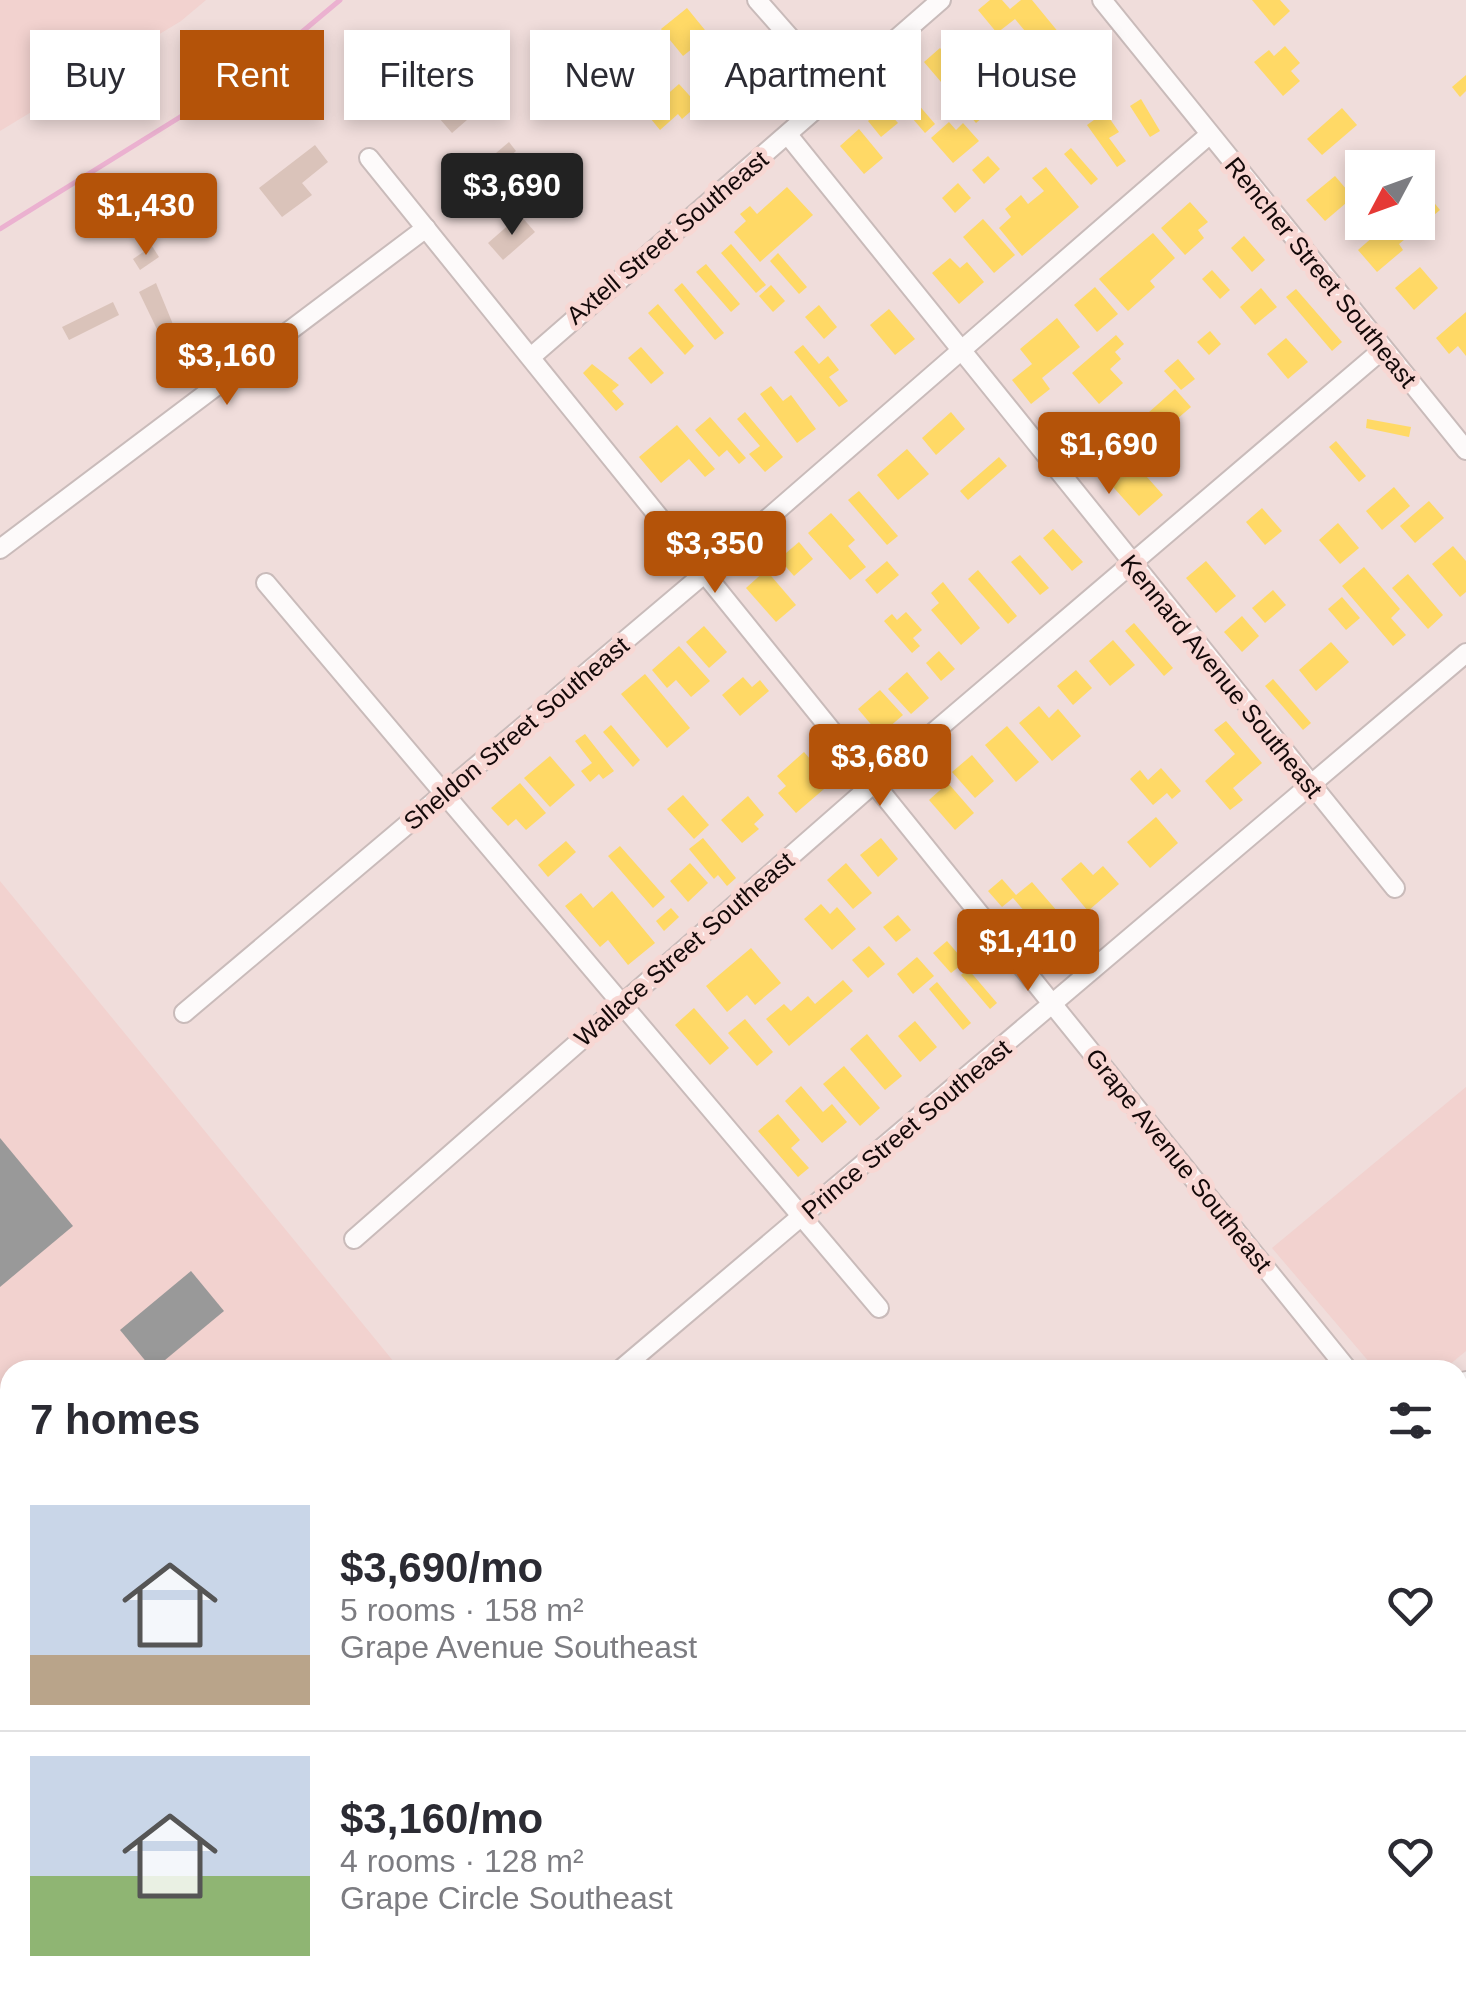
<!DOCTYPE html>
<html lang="en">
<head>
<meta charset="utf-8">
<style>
  body { margin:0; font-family:Arial,sans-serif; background:#f7f7f7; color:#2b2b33; height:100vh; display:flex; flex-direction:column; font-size:38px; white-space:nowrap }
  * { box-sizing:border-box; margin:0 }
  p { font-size:32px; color:#7c7c81 }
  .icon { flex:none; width:55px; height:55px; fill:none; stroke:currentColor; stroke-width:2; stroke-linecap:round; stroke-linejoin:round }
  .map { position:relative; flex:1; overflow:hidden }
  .sheet { position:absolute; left:0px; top:1360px; width:1468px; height:640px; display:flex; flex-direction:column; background:#fff; border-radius:30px 30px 0 0; box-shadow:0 5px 15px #0003 }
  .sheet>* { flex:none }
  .top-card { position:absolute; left:30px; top:30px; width:1408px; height:90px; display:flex; gap:20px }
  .needle { width:65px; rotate:229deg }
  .buttons { position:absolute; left:1345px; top:150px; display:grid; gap:20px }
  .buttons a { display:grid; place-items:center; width:90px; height:90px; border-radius:0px; background:#fff; box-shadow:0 5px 15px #0003; font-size:50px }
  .price { position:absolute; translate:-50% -85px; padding:0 22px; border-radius:10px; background:#b45309; color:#fff; font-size:32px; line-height:65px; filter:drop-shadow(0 2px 5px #0008) }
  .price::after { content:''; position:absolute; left:50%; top:60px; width:30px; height:22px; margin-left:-15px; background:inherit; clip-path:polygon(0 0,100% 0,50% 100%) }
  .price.on { background:#222; color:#fff }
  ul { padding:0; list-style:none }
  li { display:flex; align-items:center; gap:30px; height:250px; padding:0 30px }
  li+li { border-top:2px solid #e1e1e2 }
  li span { display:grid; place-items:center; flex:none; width:280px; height:200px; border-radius:0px; color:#555 }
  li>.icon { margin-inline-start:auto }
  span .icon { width:120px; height:120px; fill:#fffc; stroke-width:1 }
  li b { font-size:42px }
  h2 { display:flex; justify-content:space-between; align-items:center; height:120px; padding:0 30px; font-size:42px }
  .chip { padding:0 35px; border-radius:0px; background:#fff; box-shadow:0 5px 15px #0003; font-size:35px; line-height:90px }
  .chip.on { background:#b45309; color:#fff }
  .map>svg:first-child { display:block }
  .built { fill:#f2d2cf }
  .homes { fill:#ffd966 }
  .public { fill:#76a5af }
  .industry { fill:#999 }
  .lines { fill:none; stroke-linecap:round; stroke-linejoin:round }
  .stream { stroke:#ebb1d0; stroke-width:5 }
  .building { fill:#dac3ba }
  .minor-casing { stroke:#c9bbba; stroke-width:22 }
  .minor { stroke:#fdfafa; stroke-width:18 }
  .rail-casing { stroke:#d2cdcd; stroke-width:9 }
  .rail { stroke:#f8d7d3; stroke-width:5; stroke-dasharray:15; stroke-linecap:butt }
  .labels { text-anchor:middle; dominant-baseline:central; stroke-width:10; stroke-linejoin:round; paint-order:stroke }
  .street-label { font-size:25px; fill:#140909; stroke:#f8d7d3 }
</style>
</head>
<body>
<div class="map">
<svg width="1466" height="2000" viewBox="0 0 1466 2000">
  <rect width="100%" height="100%" fill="#f0dddb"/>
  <g class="built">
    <polygon points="0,0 206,0 181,21 0,131"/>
    <polygon points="0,881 394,1362 380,1370 10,1370 10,1469 0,1457"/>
    <polygon points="1466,1087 1466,1351 1443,1370 1376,1370 1272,1248"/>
  </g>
  <g class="homes">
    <polygon points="990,0 1002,0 1010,9 1021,0 1032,0 1064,39 1045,55 1015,19 997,33 978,10"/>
    <polygon points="1252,0 1280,0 1290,11 1274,26"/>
    <polygon points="687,8 709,35 715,31 727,46 740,36 762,64 727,92 709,70 719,62 703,40 683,56 661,29"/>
    <polygon points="1285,46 1300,63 1291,71 1300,81 1283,96 1254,62 1269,50 1274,56"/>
    <polygon points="940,48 992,109 976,123 924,62"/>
    <polygon points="1005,49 1018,64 1023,60 1031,71 1040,63 1051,78 1020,102 1011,91 1003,97 980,68"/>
    <polygon points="631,61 653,86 637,99 615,74"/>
    <polygon points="761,68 771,80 743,104 732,92"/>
    <polygon points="1466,75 1466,91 1460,97 1452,87"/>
    <polygon points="679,84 698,105 682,119 678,114 660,130 646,113"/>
    <polygon points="905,89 935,124 925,133 895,98"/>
    <polygon points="1141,99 1160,131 1150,137 1130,106"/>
    <polygon points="884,107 898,123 881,137 868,121"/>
    <polygon points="1342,108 1357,125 1322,155 1307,139"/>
    <polygon points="1105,112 1119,132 1109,138 1126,161 1117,167 1087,125"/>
    <polygon points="949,122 956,130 963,123 979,141 953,163 931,138"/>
    <polygon points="859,129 883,158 864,174 840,146"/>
    <polygon points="1071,148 1098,179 1091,185 1064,154"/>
    <polygon points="988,156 1000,169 984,184 972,170"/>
    <polygon points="1046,167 1079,207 1022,256 999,228 1011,217 1005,209 1021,195 1028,204 1044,191 1032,178"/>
    <polygon points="1335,176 1353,197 1325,221 1306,200"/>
    <polygon points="958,183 971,198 955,213 942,198"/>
    <polygon points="787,187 813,215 760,262 734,232 746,221 740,214 750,206 757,214"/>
    <polygon points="1427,194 1440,210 1399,244 1403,250 1377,272 1358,250 1390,222 1418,222 1418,202"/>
    <polygon points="1190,202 1208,222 1198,230 1204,238 1185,255 1161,228"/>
    <polygon points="983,219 1015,255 994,273 963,237"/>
    <polygon points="1153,233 1175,258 1150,281 1155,287 1128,311 1099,279"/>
    <polygon points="1244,236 1265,260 1252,272 1231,248"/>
    <polygon points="731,244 766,285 756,293 721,253"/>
    <polygon points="778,253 807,287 799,294 770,261"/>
    <polygon points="950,258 960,268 967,262 984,282 959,304 932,273"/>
    <polygon points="706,264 740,304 731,312 696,272"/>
    <polygon points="1420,267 1438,288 1414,310 1395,288"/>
    <polygon points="1212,270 1230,290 1220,299 1202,279"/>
    <polygon points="682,283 724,333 715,340 674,290"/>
    <polygon points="771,285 785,301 773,312 759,296"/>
    <polygon points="1095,287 1118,314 1097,332 1074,305"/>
    <polygon points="1261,288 1277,307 1255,325 1240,307"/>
    <polygon points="1296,289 1342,342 1332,351 1286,297"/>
    <polygon points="658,304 694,346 685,355 648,313"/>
    <polygon points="819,305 837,327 824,339 805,317"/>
    <polygon points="889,309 915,339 895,355 870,325"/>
    <polygon points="1466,312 1466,356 1458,346 1449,354 1436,338"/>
    <polygon points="1057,318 1080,347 1042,378 1050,389 1031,404 1012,380 1032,364 1020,349"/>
    <polygon points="1210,331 1221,344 1209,355 1197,342"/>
    <polygon points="1116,335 1124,344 1115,352 1121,359 1110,369 1123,383 1099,404 1072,373"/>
    <polygon points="1286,338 1308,362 1288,379 1267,354"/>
    <polygon points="803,345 819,364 828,356 839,370 829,377 848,401 839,407 794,352"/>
    <polygon points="641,347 664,373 651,384 628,358"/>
    <polygon points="1178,359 1195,379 1181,390 1164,371"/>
    <polygon points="592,364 619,385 612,391 624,404 616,411 583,373"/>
    <polygon points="771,386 783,401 791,395 816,429 797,443 760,394"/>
    <polygon points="1175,389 1191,407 1163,431 1148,413"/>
    <polygon points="745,412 783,457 765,472 749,454 760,446 737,419"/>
    <polygon points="951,412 965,429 936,455 922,438"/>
    <polygon points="710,417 746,458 739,464 727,450 719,457 695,430"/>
    <polygon points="1367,419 1411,427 1409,437 1366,428"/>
    <polygon points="677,425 715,469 705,477 689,459 661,483 639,457"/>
    <polygon points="1336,441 1366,476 1359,482 1329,447"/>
    <polygon points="907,449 929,474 898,500 877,475"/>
    <polygon points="999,457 1007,466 968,500 960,491"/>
    <polygon points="1130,458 1163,495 1139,516 1106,479"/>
    <polygon points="1394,487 1410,506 1382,530 1366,511"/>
    <polygon points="859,491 898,536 887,545 848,500"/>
    <polygon points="1429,501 1444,518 1415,543 1400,526"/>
    <polygon points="1262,508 1282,531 1265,545 1246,522"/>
    <polygon points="831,513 855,540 848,546 866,567 850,580 808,533"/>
    <polygon points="1338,523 1359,548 1340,564 1319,540"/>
    <polygon points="1053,529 1083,562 1072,571 1043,538"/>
    <polygon points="799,542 813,559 794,576 779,559"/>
    <polygon points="1453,546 1466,561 1466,592 1460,597 1432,564"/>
    <polygon points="1020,555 1049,588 1040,595 1011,562"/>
    <polygon points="887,561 899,575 877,594 865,580"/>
    <polygon points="1206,561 1236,596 1216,613 1186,578"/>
    <polygon points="1364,567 1400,609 1391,618 1406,635 1393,646 1342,586"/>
    <polygon points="766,570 796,605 776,622 746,588"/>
    <polygon points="978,570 1017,616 1008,624 968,579"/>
    <polygon points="1408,574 1443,615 1428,629 1392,588"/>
    <polygon points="943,582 980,628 961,645 931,610 939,603 931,593"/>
    <polygon points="1273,590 1286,605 1265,623 1252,608"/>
    <polygon points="1342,597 1360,618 1346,630 1328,609"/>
    <polygon points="906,612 922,630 913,638 920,646 912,653 884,621 892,614 897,620"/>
    <polygon points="1242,616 1259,636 1242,652 1224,632"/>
    <polygon points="1134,623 1173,668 1164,676 1125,631"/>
    <polygon points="704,626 727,652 709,668 686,642"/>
    <polygon points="1113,640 1135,665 1110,686 1089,661"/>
    <polygon points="1331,642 1349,662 1316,691 1299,670"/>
    <polygon points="679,646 710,681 691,697 676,680 667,688 652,670"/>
    <polygon points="939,651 955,669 941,681 926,663"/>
    <polygon points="1076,670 1092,688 1073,705 1057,686"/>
    <polygon points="907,672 929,698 911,714 888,689"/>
    <polygon points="645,674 690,728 667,748 621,694"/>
    <polygon points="743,677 752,687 760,680 769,691 740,716 722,695"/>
    <polygon points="1273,679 1311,723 1303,730 1265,686"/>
    <polygon points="880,690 903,715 880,735 858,709"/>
    <polygon points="1039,706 1049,718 1058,709 1081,736 1052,761 1019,723"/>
    <polygon points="1226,721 1262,763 1233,788 1243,800 1230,810 1205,781 1235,754 1214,730"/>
    <polygon points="611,725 640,760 633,767 603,732"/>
    <polygon points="1007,726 1039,762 1016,782 985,745"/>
    <polygon points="585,734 614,771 603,779 599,774 590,782 581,771 592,763 575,741"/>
    <polygon points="804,752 831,783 796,813 778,793 786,786 777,776"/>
    <polygon points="972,755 994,781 975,798 952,772"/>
    <polygon points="550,756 575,785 550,807 524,778"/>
    <polygon points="1161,768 1181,791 1172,799 1167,793 1153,805 1130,779 1140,770 1148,780"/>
    <polygon points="520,783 546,813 526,830 516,819 508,826 491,808"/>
    <polygon points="948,783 974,813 955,830 929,800"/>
    <polygon points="683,795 709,825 694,839 667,809"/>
    <polygon points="748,796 764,815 754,824 759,829 742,843 721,820"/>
    <polygon points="1156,817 1178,843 1150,868 1127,842"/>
    <polygon points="703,838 736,878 727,886 718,875 714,879 689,849"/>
    <polygon points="881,838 898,859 878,877 860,855"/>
    <polygon points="566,841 576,852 548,877 538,865"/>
    <polygon points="620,846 665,897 653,908 608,856"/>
    <polygon points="1081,862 1093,875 1103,866 1119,884 1088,911 1061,879"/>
    <polygon points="690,863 708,883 688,902 670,881"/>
    <polygon points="846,863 872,893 853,909 827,880"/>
    <polygon points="1002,879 1016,895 1032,882 1070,926 1051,942 1013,898 1002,907 988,891"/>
    <polygon points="612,891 655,943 628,965 608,940 600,947 565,906 581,893 593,908"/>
    <polygon points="821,904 830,914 837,907 856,929 832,950 804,919"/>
    <polygon points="671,908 679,917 664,931 656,921"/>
    <polygon points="898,915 911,930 896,942 883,927"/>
    <polygon points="947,941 965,962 951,973 933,953"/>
    <polygon points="869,946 885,964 868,978 852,960"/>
    <polygon points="751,948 781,983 755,1005 747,995 727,1012 706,986"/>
    <polygon points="917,957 934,976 913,994 897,974"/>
    <polygon points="968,969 997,1003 990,1009 961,975"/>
    <polygon points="843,980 853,991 789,1046 766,1019 784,1004 791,1011 808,996 815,1004"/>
    <polygon points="937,982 971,1023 963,1030 929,989"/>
    <polygon points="694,1008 729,1048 710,1065 675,1025"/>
    <polygon points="745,1019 773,1052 757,1066 728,1033"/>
    <polygon points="915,1021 937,1047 920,1062 898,1036"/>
    <polygon points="867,1034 902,1076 885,1090 850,1049"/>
    <polygon points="844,1066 880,1108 860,1126 823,1084"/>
    <polygon points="801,1086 823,1112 832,1104 847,1122 822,1143 785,1101"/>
    <polygon points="778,1114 800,1140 791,1148 809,1168 798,1177 758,1131"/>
    <polygon points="455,1990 492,1990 481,2000 449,2000"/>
    <polygon points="660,1990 689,1990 677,2000 669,2000"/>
  </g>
  <polygon class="public" points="10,1563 10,1619 0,1627 0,1571"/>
  <g class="industry">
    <polygon points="0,1138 73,1226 0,1287"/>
    <polygon points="191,1271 224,1311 153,1370 120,1330"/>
  </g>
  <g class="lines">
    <polyline class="stream" points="0,229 259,68 340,0"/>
  </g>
  <g class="building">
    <polygon points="424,75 437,91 410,114 402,104 393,112 388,106"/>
    <polygon points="456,91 475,113 452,133 433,111"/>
    <polygon points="509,142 516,151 478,184 470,175"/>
    <polygon points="315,145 328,162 302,183 312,195 282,217 259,188"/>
    <polygon points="520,215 535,232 503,260 488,243"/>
    <polygon points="152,246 159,257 140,270 133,259"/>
    <polygon points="156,283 179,339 165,346 139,292"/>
    <polygon points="113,302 119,315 69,340 62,327"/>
  </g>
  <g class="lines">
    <g class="minor-casing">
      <g id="minor">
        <polyline points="757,0 837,91"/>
        <polyline points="1102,0 1466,450"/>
        <polyline points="788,135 1395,888"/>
        <polyline points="369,158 1348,1370"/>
        <polyline points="531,357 941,0"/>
        <polyline points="0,549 426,228"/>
        <polyline points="266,583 879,1308"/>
        <polyline points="184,1013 705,573 1209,135"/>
        <polyline points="354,1239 873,784 1382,350"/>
        <polyline points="620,1370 1466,653"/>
        <polyline points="1458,1388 1466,1381"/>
        <polyline points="1458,1503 1466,1513"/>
        <polyline points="0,1738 10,1733"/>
        <polyline points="0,1982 10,1982"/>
        <polyline points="336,1990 371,1990"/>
        <polyline points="822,1990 831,2000"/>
        <polyline points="756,2000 771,1990"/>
      </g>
    </g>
    <use href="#minor" class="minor"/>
    <g class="rail-casing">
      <g id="rail">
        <polyline points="1458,1970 1466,1965"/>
        <polyline points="1409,2000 1425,1990"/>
      </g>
    </g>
    <use href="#rail" class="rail"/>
  </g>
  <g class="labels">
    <g class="street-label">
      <text transform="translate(667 237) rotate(-40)">Axtell Street Southeast</text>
      <text transform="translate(1321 272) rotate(51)">Rencher Street Southeast</text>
      <text transform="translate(1222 676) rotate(51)">Kennard Avenue Southeast</text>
      <text transform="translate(516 733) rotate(-40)">Sheldon Street Southeast</text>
      <text transform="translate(684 949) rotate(-41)">Wallace Street Southeast</text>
      <text transform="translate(906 1129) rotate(-40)">Prince Street Southeast</text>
      <text transform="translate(1179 1160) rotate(51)">Grape Avenue Southeast</text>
    </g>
  </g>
</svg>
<div class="buttons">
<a><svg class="needle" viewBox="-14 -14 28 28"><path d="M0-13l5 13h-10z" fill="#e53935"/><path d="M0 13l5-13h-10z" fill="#7c7c81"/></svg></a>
</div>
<b class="price on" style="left:512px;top:238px">$3,690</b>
<b class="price" style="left:146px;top:258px">$1,430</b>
<b class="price" style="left:227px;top:408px">$3,160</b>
<b class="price" style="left:1109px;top:497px">$1,690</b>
<b class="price" style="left:715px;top:596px">$3,350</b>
<b class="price" style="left:880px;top:809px">$3,680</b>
<b class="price" style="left:1028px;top:994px">$1,410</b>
<div class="top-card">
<a class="chip">Buy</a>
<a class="chip on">Rent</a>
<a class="chip">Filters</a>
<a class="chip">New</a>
<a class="chip">Apartment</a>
<a class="chip">House</a>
</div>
<section class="sheet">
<h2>7 homes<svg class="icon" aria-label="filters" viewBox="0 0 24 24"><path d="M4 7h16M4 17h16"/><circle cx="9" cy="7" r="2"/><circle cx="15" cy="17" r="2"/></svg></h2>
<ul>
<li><span style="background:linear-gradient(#c9d6e8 75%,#b9a48a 0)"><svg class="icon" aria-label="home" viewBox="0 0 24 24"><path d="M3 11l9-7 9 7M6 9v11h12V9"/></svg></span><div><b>$3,690/mo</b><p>5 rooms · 158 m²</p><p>Grape Avenue Southeast</p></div><svg class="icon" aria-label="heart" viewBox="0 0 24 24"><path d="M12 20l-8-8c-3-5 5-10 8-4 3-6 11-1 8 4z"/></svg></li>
<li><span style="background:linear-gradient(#c9d6e8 60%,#8fb573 0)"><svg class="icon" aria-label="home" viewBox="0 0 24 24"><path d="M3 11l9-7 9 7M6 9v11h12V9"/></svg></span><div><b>$3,160/mo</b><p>4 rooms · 128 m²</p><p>Grape Circle Southeast</p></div><svg class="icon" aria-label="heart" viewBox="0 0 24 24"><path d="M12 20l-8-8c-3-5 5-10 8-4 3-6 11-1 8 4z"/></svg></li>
</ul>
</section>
</div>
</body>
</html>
